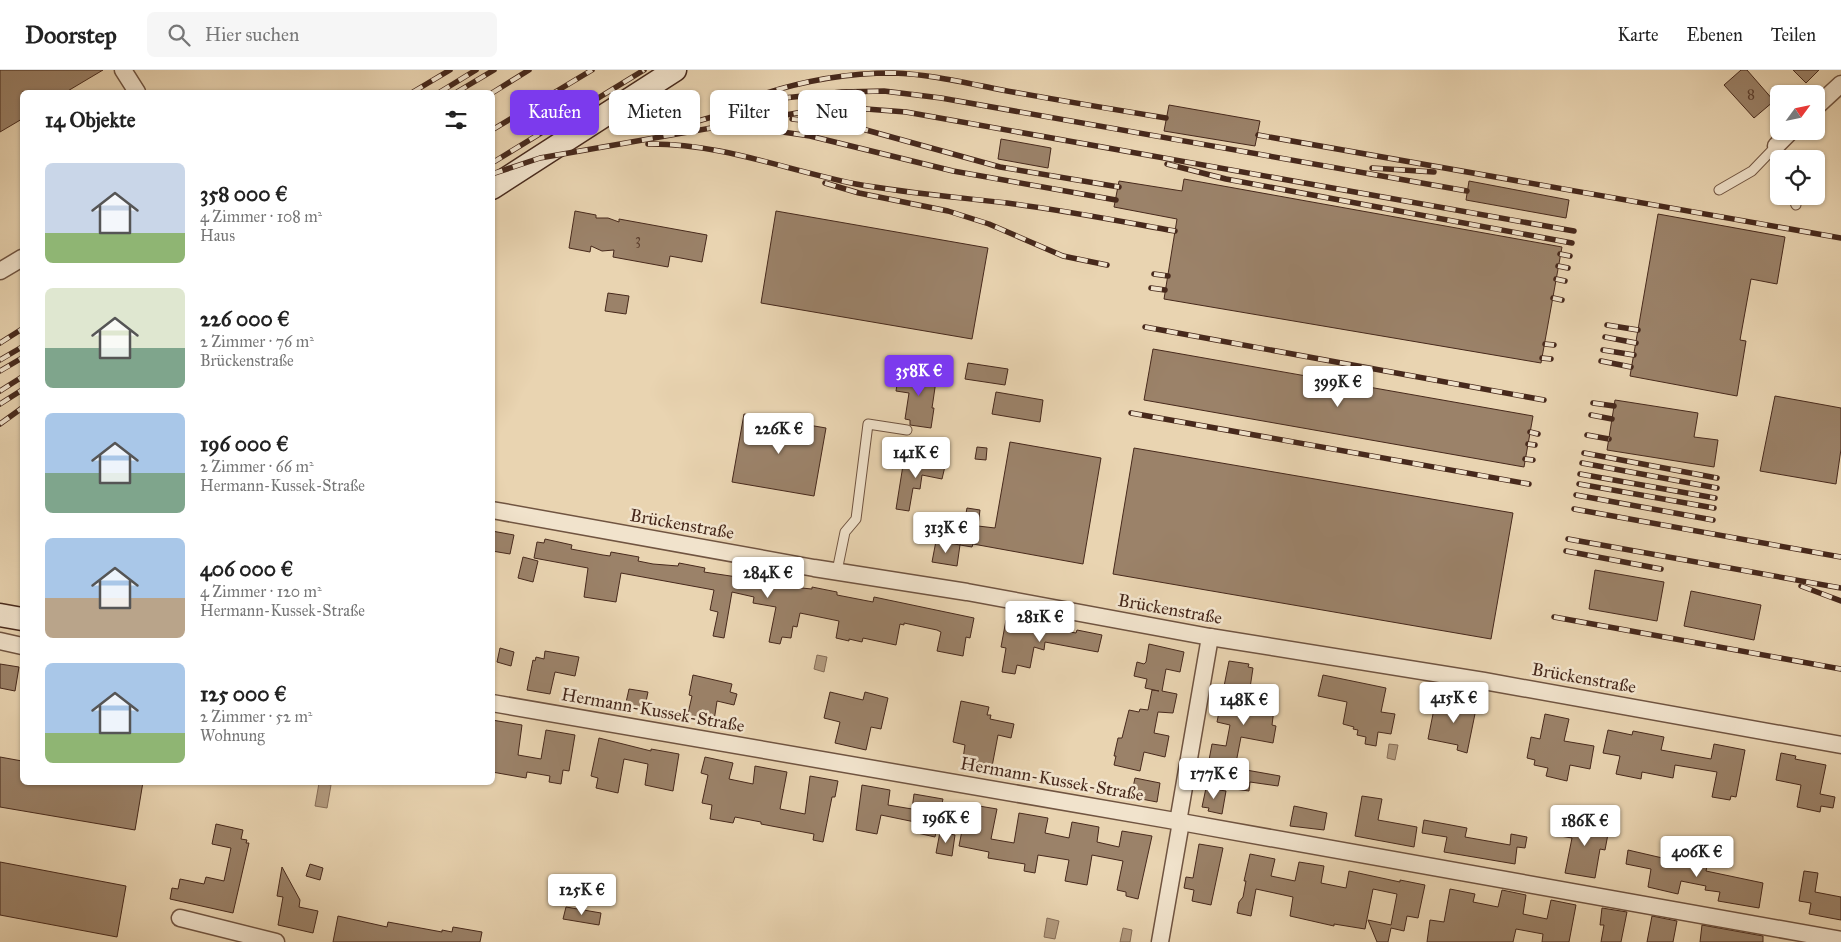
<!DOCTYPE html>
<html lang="de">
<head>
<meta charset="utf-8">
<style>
  body { margin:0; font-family:"IM FELL Great Primer",serif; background:#f6f6f6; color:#222; height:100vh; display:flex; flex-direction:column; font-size:19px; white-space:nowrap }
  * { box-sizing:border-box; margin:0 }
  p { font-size:16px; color:#767676 }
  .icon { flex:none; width:28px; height:28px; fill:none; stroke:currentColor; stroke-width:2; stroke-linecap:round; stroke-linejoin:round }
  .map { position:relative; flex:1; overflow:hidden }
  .drawer { position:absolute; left:20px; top:20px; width:475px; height:695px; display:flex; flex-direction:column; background:#fff; border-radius:8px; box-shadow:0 1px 4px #0004 }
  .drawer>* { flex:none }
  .hud { position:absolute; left:510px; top:20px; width:475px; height:45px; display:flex; gap:10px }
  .needle { width:32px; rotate:57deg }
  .buttons { position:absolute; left:1770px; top:15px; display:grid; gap:10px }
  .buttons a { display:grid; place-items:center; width:55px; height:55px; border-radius:8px; background:#fff; box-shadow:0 1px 4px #0004; font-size:25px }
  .price { position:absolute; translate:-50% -42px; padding:0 11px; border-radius:5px; background:#fff; color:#222; font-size:16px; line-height:32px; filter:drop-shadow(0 1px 2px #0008) }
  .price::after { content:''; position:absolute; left:50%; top:30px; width:15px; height:11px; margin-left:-8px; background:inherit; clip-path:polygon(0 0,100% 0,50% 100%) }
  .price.active { background:#7c3aed; color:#fff }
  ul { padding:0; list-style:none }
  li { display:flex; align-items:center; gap:15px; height:125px; padding:0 25px }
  li span { display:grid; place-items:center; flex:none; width:140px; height:100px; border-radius:8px; color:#555 }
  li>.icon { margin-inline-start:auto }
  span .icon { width:60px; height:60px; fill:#fffc; stroke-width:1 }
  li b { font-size:21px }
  h2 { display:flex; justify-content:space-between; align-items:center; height:60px; padding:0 25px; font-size:21px }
  .pill { padding:0 18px; border-radius:8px; background:#fff; box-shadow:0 1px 4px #0004; font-size:18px; line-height:45px }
  .pill.active { background:#7c3aed; color:#fff }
  header { display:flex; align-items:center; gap:30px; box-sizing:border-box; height:70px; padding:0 25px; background:#fff; border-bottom:1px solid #e0e0e0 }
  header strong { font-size:24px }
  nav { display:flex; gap:28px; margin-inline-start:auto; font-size:18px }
  .search { width:350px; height:45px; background:#f6f6f6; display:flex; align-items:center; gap:12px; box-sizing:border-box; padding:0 18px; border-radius:8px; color:#767676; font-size:19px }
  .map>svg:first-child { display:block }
  .water { fill:#b29a7e; stroke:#876d57 }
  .building { fill:#9b8269; stroke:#47291c }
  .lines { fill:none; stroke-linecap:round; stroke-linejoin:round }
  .lane-casing { stroke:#705441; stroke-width:11 }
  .street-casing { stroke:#705441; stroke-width:19 }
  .secondary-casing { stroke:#47291c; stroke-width:25 }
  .lane { stroke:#f1e3cc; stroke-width:9 }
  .street { stroke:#f1e3cc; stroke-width:16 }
  .secondary { stroke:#f1e3cc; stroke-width:22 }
  .rail-casing { stroke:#47291c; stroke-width:5.5 }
  .rail { stroke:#f1e3cc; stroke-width:4; stroke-dasharray:11; stroke-linecap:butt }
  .labels { text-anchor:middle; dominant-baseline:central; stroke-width:5; stroke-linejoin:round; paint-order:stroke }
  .number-label { font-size:15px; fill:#5c3f2f }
  .street-label { font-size:18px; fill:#47291c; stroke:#f1e3cc }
</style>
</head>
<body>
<header>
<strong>Doorstep</strong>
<div class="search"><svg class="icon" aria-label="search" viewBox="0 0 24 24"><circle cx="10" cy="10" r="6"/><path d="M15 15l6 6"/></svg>Hier suchen</div>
<nav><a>Karte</a><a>Ebenen</a><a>Teilen</a></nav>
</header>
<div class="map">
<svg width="1841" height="872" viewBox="0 0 1841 872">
  <rect width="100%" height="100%" fill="#e9d4b1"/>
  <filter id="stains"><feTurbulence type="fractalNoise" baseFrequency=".004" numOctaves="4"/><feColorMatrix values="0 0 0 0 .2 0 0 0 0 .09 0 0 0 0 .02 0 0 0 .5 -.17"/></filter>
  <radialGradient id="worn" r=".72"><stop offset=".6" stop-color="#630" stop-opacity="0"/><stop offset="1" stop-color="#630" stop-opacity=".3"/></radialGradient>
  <g class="water">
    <polygon points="817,585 827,587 824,602 814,599"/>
    <polygon points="1389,674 1398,675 1395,690 1387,688"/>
    <polygon points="319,713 331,715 327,738 315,736"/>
    <polygon points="1047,848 1059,851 1055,869 1044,867"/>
    <polygon points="1123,858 1132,860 1130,872 1120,872"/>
  </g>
  <g class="building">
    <polygon points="0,0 103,0 66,22 22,22 22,49 0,62"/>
    <polygon points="1741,0 1747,0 1774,31 1754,48 1724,15"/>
    <polygon points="1793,0 1819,0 1806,13"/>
    <polygon points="1169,35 1260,51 1255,76 1164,61"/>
    <polygon points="1001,69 1051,78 1048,98 998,89"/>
    <polygon points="1184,109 1562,177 1541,293 1164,229 1177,149 1114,137 1119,111 1182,121"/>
    <polygon points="1469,111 1569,130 1566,148 1466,130"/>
    <polygon points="575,141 596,145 596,148 608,148 619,152 619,149 707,165 702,192 670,186 668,197 613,187 614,180 602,181 591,176 590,182 569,178"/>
    <polygon points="776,141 988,178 972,269 761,233"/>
    <polygon points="1658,144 1785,167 1777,214 1751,209 1740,270 1746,271 1737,326 1630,306"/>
    <polygon points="608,223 629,226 626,244 605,241"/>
    <polygon points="1153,279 1533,346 1524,397 1144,330"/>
    <polygon points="968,293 1008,299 1005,315 965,309"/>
    <polygon points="911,300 937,304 932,338 934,338 931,358 910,355 910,350 905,349 909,323 896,321 898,308 909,310"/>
    <polygon points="996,322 1043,330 1040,352 992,344"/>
    <polygon points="1775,326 1841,338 1841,379 1836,414 1760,401"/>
    <polygon points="1615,330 1698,343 1694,367 1718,370 1714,397 1607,380"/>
    <polygon points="744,344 826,358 814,426 732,412"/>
    <polygon points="1010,372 1101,388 1083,494 973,474 972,477 960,475 967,438 980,440 978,456 995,458"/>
    <polygon points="977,377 987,378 986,390 975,389"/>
    <polygon points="1134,378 1513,443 1491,569 1113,504"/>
    <polygon points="904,389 932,393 933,389 946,392 942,409 922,405 920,419 913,418 909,441 896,439"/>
    <polygon points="492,461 514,465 510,484 492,481"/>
    <polygon points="545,469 572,475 571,479 603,485 610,486 611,482 639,487 638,491 653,494 678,496 679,493 705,498 704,502 717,504 744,508 745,505 771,510 770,513 791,517 812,519 812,517 837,522 837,525 873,532 874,527 974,548 970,568 966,567 963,586 937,581 941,562 937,560 904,553 904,555 900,554 896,575 863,568 862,572 849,569 849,571 836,568 839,551 800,543 797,557 793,556 791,568 782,567 780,574 769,572 776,537 753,533 754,527 732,522 724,568 713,566 718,542 710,540 714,520 621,503 616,532 584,527 588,498 534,488 537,472 544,473"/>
    <polygon points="936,471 960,475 957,496 932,492"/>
    <polygon points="523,487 538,491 533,512 518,508"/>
    <polygon points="1595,500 1664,512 1657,551 1589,539"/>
    <polygon points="1691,521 1761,535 1754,570 1684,556"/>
    <polygon points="1006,550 1076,563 1077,560 1102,565 1098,582 1045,572 1044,580 1034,577 1030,598 1017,595 1015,604 1002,602 1006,578 1001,577"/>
    <polygon points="1149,574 1184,582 1180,602 1166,599 1162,621 1177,624 1173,643 1158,642 1154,663 1169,666 1165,687 1144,682 1140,701 1114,695 1116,686 1114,686 1118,668 1122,668 1129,640 1139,642 1140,639 1148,640 1152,620 1159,621 1145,618 1147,609 1134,606 1137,592 1144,594 1146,592"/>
    <polygon points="500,578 514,582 511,596 497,592"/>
    <polygon points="545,581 579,587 575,606 555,602 550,624 527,620 533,590 535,591 536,587 544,589"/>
    <polygon points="1229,591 1249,594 1248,597 1253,598 1250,618 1276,624 1272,655 1276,656 1273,673 1241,667 1235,698 1280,706 1278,716 1250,712 1249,721 1220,717 1224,696 1217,695 1217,691 1209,690 1212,674 1226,676 1230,655 1217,652"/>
    <polygon points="0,594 19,597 15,621 0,618"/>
    <polygon points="693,605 732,614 730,622 737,624 734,635 717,631 714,651 709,650 708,652 687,648 692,626 689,625"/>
    <polygon points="1323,605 1386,618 1381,642 1395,644 1391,664 1378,662 1376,676 1365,674 1366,667 1357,665 1358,660 1353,659 1354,657 1343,654 1347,632 1318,626"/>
    <polygon points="629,619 648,622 644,641 625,637"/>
    <polygon points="830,622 863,630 865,622 888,628 881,659 871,657 866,680 835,673 840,652 824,648"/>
    <polygon points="1448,628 1477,634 1467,683 1457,680 1458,675 1428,669 1434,639 1446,642"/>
    <polygon points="961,631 989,637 987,645 991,645 990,649 1014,654 1011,668 998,665 991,702 962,696 965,675 953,672"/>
    <polygon points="1545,644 1569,649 1564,671 1594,676 1590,699 1570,695 1567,711 1546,706 1548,698 1534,695 1535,690 1527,688 1531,667 1540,669"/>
    <polygon points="492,650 522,655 518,685 541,689 546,660 575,665 569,701 563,700 561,714 549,712 550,706 527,702 526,708 492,702"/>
    <polygon points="1608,660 1632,665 1633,661 1664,667 1661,680 1711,689 1714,674 1745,680 1736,727 1731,726 1730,730 1712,727 1717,702 1675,695 1673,708 1642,702 1641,709 1616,704 1620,686 1603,683"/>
    <polygon points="599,668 651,681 651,679 679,684 673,721 645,715 648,694 624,689 618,723 596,718 598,708 591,706"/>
    <polygon points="1781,683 1796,686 1795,689 1826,695 1820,724 1835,727 1833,738 1821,736 1820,742 1797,737 1801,715 1776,710"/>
    <polygon points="0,687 22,691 22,712 143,712 135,760 0,737"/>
    <polygon points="705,687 733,693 729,709 753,714 755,696 787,702 780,739 805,744 810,706 838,711 835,727 832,727 823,772 813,770 814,764 761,754 761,752 735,747 733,753 710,749 712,735 702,733 708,705 701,703"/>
    <polygon points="1135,708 1160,713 1157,732 1131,727"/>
    <polygon points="862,715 890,720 888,735 912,739 914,724 943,729 935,767 913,762 915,752 881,745 877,764 856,760"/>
    <polygon points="1206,718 1226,721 1222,744 1208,741 1209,738 1202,737"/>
    <polygon points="1362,726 1382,729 1378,750 1417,757 1414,777 1355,766"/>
    <polygon points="967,734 997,739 991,769 1014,773 1019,743 1048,748 1045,763 1069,768 1072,752 1099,757 1097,772 1119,777 1122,761 1152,766 1138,829 1126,826 1126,822 1117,820 1123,791 1092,785 1087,815 1065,811 1069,790 1038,785 1035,803 1024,801 1025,794 988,788 989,782 959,776"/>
    <polygon points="1294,736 1327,743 1324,760 1290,756"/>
    <polygon points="1588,749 1603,752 1601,763 1608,764 1605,780 1600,779 1595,808 1565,803 1572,768 1560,766 1563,755 1569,756 1570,752 1586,755"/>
    <polygon points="1424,750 1467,758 1465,767 1510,775 1511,764 1527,767 1525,778 1517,777 1515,794 1444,782 1447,767 1422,763"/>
    <polygon points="216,754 243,760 241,769 247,770 246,773 249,773 233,843 170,829 172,818 178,819 180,809 204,814 206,807 224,811 231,778 212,774"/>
    <polygon points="940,762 955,765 952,786 936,783"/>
    <polygon points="1199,774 1223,778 1211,835 1192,831 1194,820 1184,818 1186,807 1193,808"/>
    <polygon points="1628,780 1684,793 1687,780 1701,783 1700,791 1708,792 1706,801 1763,813 1759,838 1718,831 1720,822 1705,820 1706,816 1681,811 1678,824 1648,817 1651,799 1626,794"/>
    <polygon points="1250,784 1275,789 1271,806 1295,811 1299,792 1324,796 1321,813 1346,818 1349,801 1400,812 1400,810 1425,815 1418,848 1407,846 1404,861 1391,858 1388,872 1377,872 1368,850 1391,855 1397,824 1373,819 1365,859 1334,854 1334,856 1290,846 1293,827 1256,819 1251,846 1237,843 1239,832 1243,827 1246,811 1244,811"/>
    <polygon points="0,792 126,816 117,867 0,845"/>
    <polygon points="310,794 323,798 320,810 306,806"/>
    <polygon points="282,797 300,830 299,837 318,841 313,863 278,855 283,827 277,826"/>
    <polygon points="1804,801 1818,803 1815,822 1841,827 1841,850 1809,844 1811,833 1799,831"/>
    <polygon points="1450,819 1475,824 1473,832 1498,837 1502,820 1526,825 1523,844 1547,849 1551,830 1576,835 1569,872 1542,872 1543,864 1516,859 1513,872 1427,872 1430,850 1444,852"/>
    <polygon points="566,837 601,843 599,855 563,849"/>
    <polygon points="1602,838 1627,842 1621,872 1601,872 1604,855 1600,855"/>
    <polygon points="338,846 387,857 388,852 442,862 442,860 452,862 453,857 482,862 480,872 333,872"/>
    <polygon points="1652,846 1677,851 1673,872 1647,872"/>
    <polygon points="1702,855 1763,866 1763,872 1700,872"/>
  </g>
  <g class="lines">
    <g class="lane-casing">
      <g id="lane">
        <polyline points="1719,120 1752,101 1776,76 1780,89"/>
        <polyline points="1792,126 1796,135"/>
        <polyline points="837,501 845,462 856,449 868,354 907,360"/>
      </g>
    </g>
    <g class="street-casing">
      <g id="street">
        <polyline points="123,0 137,22"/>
        <polyline points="1816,37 1841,14"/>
        <polyline points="1776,76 1791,61"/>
        <polyline points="0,201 22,188"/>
        <polyline points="492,440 814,498 967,522 1210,567 1484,611 1841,675"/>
        <polyline points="0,571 22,576"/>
        <polyline points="492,633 1181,752 1841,870"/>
        <polyline points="1178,752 1210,567"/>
        <polyline points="180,848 276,872"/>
        <polyline points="1160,872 1181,752"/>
      </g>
    </g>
    <g class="secondary-casing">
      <g id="secondary">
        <polyline points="492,118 675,0"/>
        <polyline points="0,545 22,549"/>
      </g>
    </g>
    <use href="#lane" class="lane"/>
    <use href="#street" class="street"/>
    <use href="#secondary" class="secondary"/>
    <g class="rail-casing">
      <g id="rail">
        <polyline points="413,22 450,0"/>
        <polyline points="440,22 476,0"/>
        <polyline points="457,22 494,0"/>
        <polyline points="492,23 529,0"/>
        <path d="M 735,34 C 786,14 838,3 893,3 C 930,4 966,13 1002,20 C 1057,30 1111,39 1166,48"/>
        <polyline points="792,49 848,55 1000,97 1119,117"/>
        <polyline points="674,58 774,29 842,22 884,21 941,28 1467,121"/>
        <polyline points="728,59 769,60 810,66 953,101 1116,130"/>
        <polyline points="492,60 592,0"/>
        <polyline points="1258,65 1841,168"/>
        <path d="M 648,74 C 720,73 786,100 856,114 C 906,123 956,127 1007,133 C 1063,140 1119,151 1175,161"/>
        <polyline points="492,93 644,0"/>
        <polyline points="1167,94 1226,109 1572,173"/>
        <polyline points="1372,98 1434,102"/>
        <polyline points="492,104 540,88 797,43 853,38 906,42 1574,161"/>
        <polyline points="825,113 859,123 948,141 989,154 1063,186 1107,195"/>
        <polyline points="1560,184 1570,186"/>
        <polyline points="1558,196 1568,198"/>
        <polyline points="1154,204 1168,206"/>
        <polyline points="1556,209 1565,211"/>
        <polyline points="1151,218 1165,220"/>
        <polyline points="1553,228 1562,230"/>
        <polyline points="1607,255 1638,260"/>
        <polyline points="1145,257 1544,330"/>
        <polyline points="1605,267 1636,273"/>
        <polyline points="0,273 22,259"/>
        <polyline points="1545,274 1554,275"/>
        <polyline points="1603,280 1634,285"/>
        <polyline points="1542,288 1551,289"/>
        <polyline points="0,290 22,277"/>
        <polyline points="1601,291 1631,297"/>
        <polyline points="0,301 22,288"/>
        <polyline points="0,321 22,307"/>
        <polyline points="1593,333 1614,336"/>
        <polyline points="0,334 22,320"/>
        <polyline points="1131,343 1529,414"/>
        <polyline points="1591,345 1612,349"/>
        <polyline points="0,354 22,338"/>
        <polyline points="1530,362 1538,364"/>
        <polyline points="1587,365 1609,369"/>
        <polyline points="1528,374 1535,375"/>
        <polyline points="1584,383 1717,408"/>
        <polyline points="1525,389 1533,390"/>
        <polyline points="1582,393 1717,418"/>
        <polyline points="1580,404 1715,428"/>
        <polyline points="1579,414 1714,438"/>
        <polyline points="1576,425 1713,450"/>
        <polyline points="1574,439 1841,487"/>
        <polyline points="1568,469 1841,518"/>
        <polyline points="1566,481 1661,499"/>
        <polyline points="1801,516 1841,531"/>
        <polyline points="1554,547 1841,599"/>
      </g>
    </g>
    <use href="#rail" class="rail"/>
  </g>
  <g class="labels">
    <g class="number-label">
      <text x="1751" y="24">8</text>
      <text x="638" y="169">3</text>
    </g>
    <g class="street-label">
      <text transform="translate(682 454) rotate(10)">Brückenstraße</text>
      <text transform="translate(1170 539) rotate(10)">Brückenstraße</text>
      <text transform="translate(1584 608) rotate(10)">Brückenstraße</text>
      <text transform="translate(653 640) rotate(10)">Hermann-Kussek-Straße</text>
      <text transform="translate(1052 709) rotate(10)">Hermann-Kussek-Straße</text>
    </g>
  </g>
  <rect width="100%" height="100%" filter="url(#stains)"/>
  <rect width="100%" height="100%" fill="url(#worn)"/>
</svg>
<div class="buttons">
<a><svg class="needle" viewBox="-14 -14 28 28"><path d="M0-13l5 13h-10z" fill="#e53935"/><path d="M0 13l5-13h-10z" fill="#767676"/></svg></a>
<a><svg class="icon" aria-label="locate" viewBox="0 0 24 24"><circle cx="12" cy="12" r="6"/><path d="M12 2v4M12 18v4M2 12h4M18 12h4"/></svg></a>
</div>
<b class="price active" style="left:919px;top:327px">358K €</b>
<b class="price" style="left:1338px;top:338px">399K €</b>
<b class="price" style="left:779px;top:385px">226K €</b>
<b class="price" style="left:916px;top:409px">141K €</b>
<b class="price" style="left:946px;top:484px">313K €</b>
<b class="price" style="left:768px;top:529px">284K €</b>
<b class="price" style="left:1040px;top:573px">281K €</b>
<b class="price" style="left:1454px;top:654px">415K €</b>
<b class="price" style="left:1244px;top:656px">148K €</b>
<b class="price" style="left:1214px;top:730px">177K €</b>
<b class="price" style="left:946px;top:774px">196K €</b>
<b class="price" style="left:1585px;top:777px">186K €</b>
<b class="price" style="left:1697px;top:808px">406K €</b>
<b class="price" style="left:582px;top:846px">125K €</b>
<div class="hud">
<a class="pill active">Kaufen</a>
<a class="pill">Mieten</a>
<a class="pill">Filter</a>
<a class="pill">Neu</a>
</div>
<section class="drawer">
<h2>14 Objekte<svg class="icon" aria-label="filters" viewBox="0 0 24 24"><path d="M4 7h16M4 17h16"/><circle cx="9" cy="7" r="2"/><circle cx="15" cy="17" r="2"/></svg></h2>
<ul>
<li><span style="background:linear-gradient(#c9d6e8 70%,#8fb573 0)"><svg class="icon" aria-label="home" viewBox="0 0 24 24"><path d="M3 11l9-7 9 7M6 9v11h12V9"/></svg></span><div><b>358 000 €</b><p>4 Zimmer · 108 m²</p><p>Haus</p></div></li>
<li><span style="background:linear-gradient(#dfe7d0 60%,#7fa58c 0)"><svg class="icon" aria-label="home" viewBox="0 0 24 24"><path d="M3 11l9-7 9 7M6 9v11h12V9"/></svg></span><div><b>226 000 €</b><p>2 Zimmer · 76 m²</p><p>Brückenstraße</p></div></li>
<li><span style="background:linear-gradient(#a9c7e8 60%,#7fa58c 0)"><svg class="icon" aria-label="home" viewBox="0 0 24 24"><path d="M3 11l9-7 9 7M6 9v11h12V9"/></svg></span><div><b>196 000 €</b><p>2 Zimmer · 66 m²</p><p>Hermann-Kussek-Straße</p></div></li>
<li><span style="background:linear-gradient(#a9c7e8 60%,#b9a48a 0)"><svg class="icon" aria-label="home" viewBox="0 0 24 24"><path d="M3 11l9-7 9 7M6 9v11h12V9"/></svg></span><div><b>406 000 €</b><p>4 Zimmer · 120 m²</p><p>Hermann-Kussek-Straße</p></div></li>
<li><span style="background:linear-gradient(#a9c7e8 70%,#8fb573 0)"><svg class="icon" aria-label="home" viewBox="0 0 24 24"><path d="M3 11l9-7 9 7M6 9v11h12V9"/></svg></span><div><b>125 000 €</b><p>2 Zimmer · 52 m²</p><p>Wohnung</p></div></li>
</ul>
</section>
</div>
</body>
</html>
